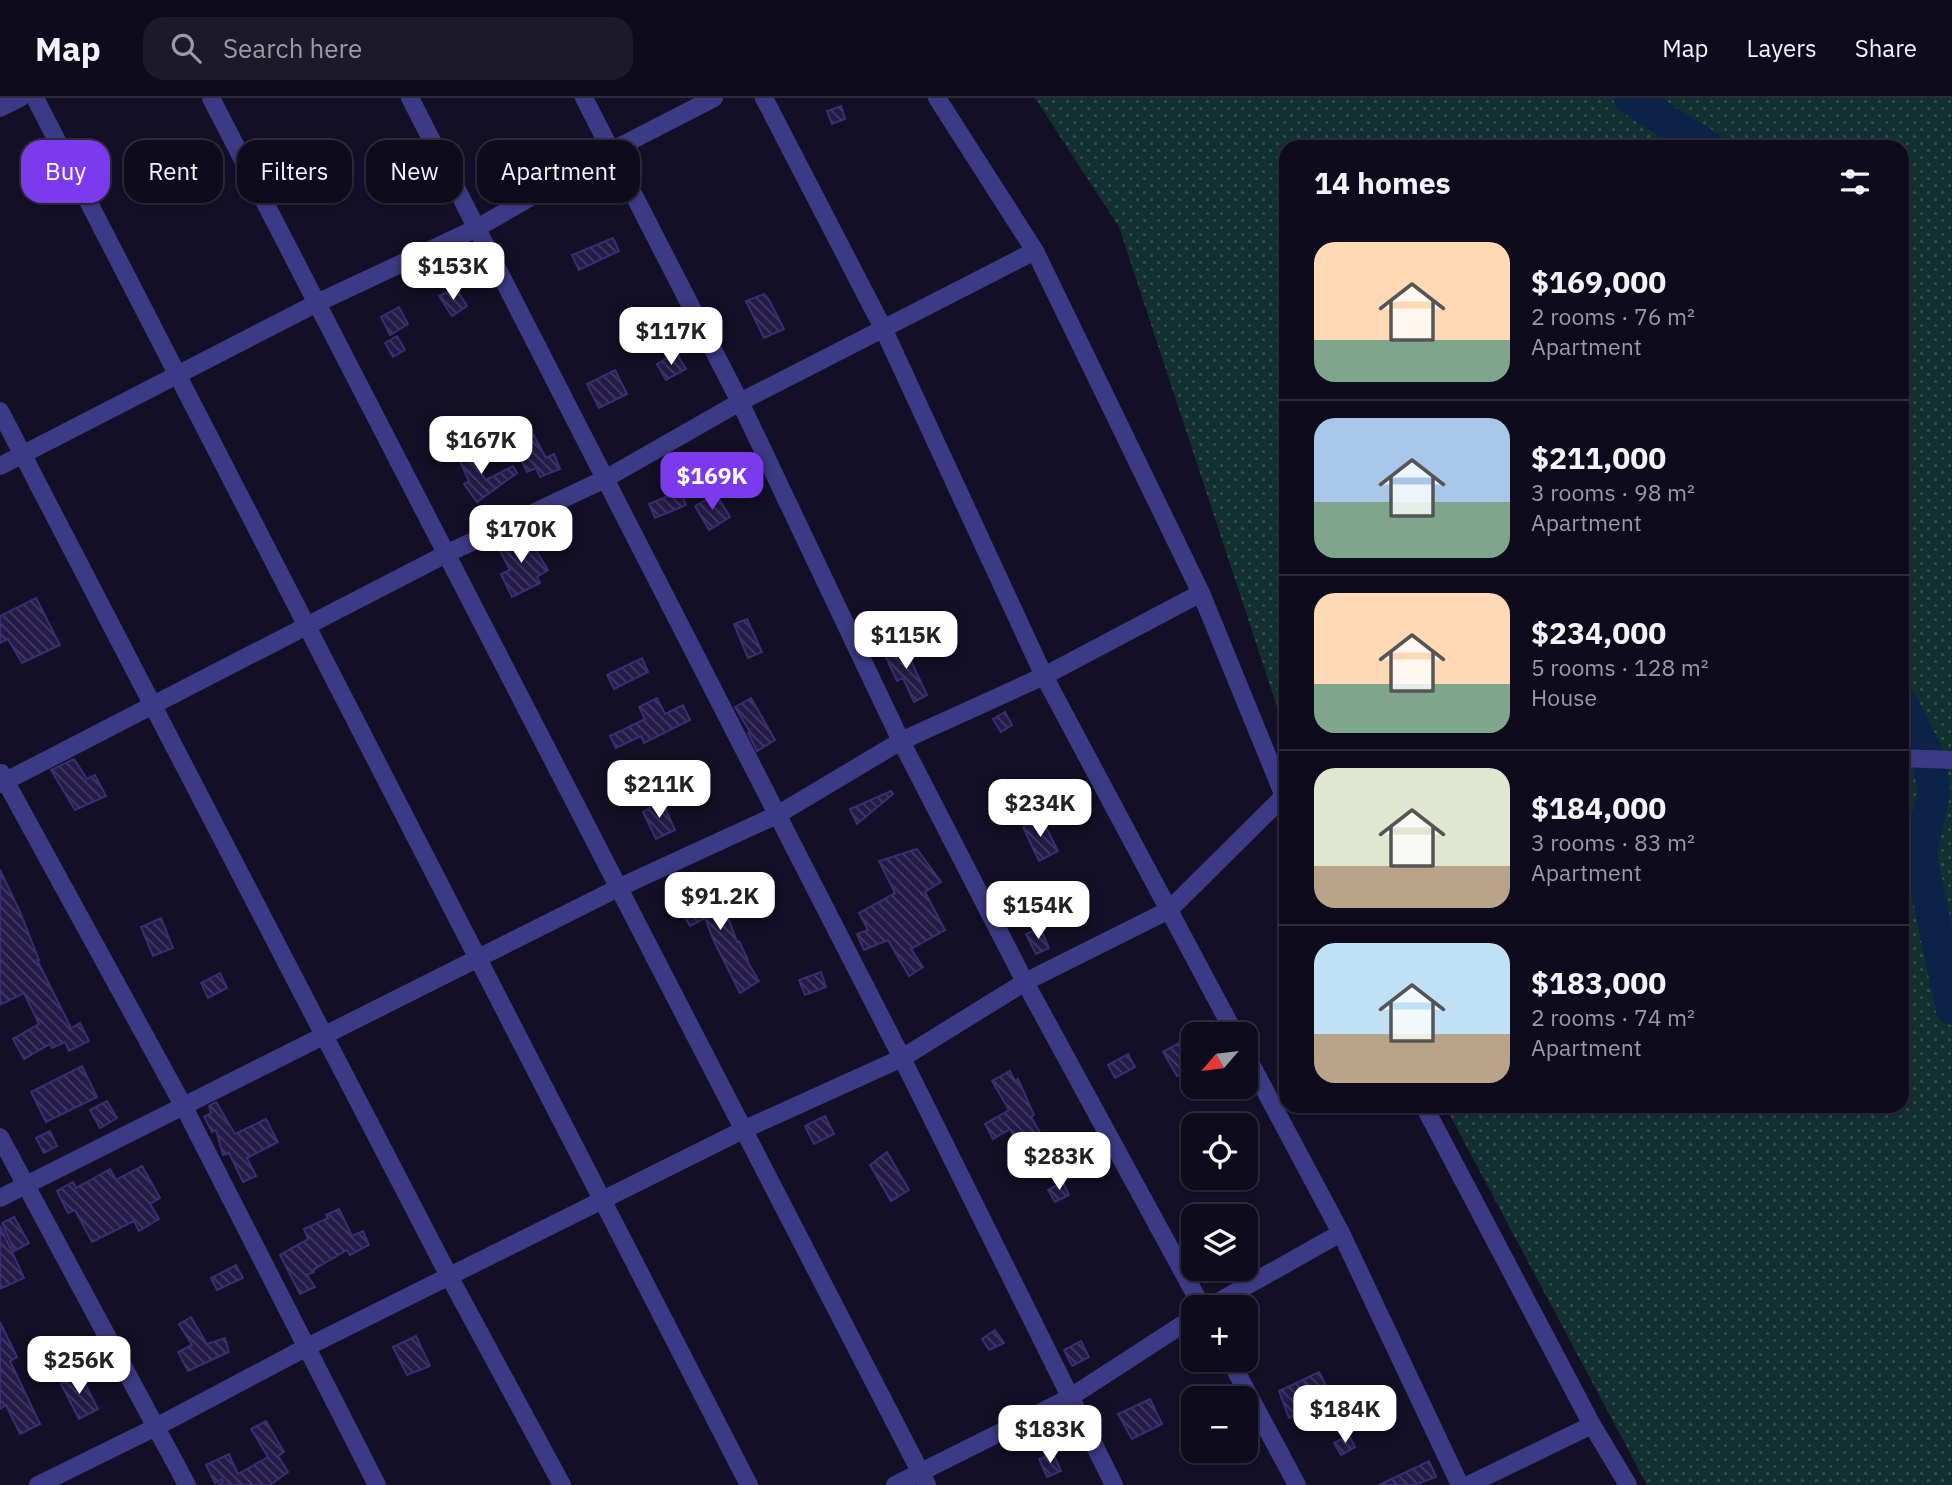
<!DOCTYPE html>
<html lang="en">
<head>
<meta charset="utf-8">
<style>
  body { margin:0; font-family:"IBM Plex Sans",sans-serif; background:#1c1929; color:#f1f3f6; height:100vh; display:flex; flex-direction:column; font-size:26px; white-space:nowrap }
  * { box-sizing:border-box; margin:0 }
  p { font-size:23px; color:#9b9ba3 }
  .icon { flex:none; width:38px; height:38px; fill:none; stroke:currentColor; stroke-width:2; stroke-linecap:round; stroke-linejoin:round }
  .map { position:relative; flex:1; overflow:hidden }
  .details { position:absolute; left:1279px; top:42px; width:630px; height:973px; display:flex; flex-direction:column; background:#0e0b1c; border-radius:21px; box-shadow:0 2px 5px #0004,0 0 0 2px #2e2b3b }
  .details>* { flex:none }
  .guide { position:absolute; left:21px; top:42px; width:665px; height:63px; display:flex; gap:14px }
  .needle { width:46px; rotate:242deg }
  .buttons { position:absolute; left:1181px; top:924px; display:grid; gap:14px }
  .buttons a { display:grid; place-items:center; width:77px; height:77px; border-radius:14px; background:#0e0b1c; box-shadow:0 2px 5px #0004,0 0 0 2px #2e2b3b; font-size:35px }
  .price { position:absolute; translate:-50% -60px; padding:0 16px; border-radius:14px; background:#fff; color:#222; font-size:23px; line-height:46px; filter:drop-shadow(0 2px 4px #0008) }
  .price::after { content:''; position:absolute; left:50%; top:42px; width:21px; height:16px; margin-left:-10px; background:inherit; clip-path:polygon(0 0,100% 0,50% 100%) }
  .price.on { background:#7c3aed; color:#fff }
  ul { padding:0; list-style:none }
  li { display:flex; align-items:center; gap:21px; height:175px; padding:0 35px }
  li+li { border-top:2px solid #2e2b3b }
  li span { display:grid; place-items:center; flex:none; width:196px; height:140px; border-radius:21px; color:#555 }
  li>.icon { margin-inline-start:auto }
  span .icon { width:84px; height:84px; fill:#fffc; stroke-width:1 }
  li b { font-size:30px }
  h2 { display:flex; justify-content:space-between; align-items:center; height:84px; padding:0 35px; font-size:30px }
  .chip { padding:0 24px; border-radius:21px; background:#0e0b1c; box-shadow:0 2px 5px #0004,0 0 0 2px #2e2b3b; font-size:24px; line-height:63px }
  .chip.on { background:#7c3aed; color:#fff }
  header { display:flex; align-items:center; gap:42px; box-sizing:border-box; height:98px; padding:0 35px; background:#0e0b1c; border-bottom:2px solid #2e2b3b }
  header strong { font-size:33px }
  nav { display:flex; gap:38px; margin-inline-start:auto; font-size:24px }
  .search { width:490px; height:63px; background:#1c1929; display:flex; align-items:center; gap:18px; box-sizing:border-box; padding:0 24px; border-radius:21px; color:#9b9ba3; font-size:26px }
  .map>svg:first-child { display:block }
  .grass { fill:url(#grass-dots) }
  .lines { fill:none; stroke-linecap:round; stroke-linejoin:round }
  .river { stroke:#0c2248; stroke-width:33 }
  .building { fill:url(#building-back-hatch); stroke:#3b2d73; stroke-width:2 }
  .minor { stroke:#3d3a85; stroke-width:18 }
</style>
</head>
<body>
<header>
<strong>Map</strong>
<div class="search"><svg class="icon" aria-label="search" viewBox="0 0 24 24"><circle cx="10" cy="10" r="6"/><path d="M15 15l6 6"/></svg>Search here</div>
<nav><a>Map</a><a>Layers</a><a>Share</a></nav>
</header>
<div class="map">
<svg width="1952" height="1387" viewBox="0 0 1952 1387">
  <defs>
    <pattern id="grass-dots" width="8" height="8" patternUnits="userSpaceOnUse" patternTransform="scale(1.75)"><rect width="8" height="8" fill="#12302f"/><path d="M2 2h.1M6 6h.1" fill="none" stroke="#344d4e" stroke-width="1.8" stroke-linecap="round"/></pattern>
    <pattern id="building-back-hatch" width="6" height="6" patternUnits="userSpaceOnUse" patternTransform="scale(1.75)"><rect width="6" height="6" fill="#241b47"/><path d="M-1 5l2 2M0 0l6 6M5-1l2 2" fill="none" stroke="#433b63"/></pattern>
  </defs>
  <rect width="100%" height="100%" fill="#130f26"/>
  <polygon class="grass" points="1035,0 1952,0 1952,1387 1647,1387 1445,1008 1902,1008 1902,49 1286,49 1286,636 1119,129"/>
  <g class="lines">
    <g class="river">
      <polyline points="1630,0 1708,49"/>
      <polyline points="1902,606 1929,662 1934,694 1920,756 1952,910"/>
    </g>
  </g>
  <g class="building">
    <polygon points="841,8 845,21 832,26 827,13"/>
    <polygon points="613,140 619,153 579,172 572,157"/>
    <polygon points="456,190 467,208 452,218 439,198"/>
    <polygon points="764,196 769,202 784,231 764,240 746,203"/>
    <polygon points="399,209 408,226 390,237 381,219"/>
    <polygon points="397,238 405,252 393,259 385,245"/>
    <polygon points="676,255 686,271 666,282 657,266"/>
    <polygon points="615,272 627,296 599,310 587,286"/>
    <polygon points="527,325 546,360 554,356 560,371 540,379 536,370 527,374 508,335"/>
    <polygon points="459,345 486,382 513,368 517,375 477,404 464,386 469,383 453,348"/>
    <polygon points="680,393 686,407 655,420 649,406"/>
    <polygon points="716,396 730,419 709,432 695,408"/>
    <polygon points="516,436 522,445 529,441 548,472 537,479 540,485 512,499 501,476 510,472 497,447"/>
    <polygon points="36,500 60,547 22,565 8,541 0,545 0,518"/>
    <polygon points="747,521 762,554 748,560 734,526"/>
    <polygon points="903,546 927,597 914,604 903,580 897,583 884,555"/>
    <polygon points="642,560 648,574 614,591 607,577"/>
    <polygon points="657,600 665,616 683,607 690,622 644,645 641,638 616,650 610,638 645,621 639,609"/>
    <polygon points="751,600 775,642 757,653 748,635 750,634 735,609"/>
    <polygon points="1005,614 1012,627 1001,634 993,621"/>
    <polygon points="74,661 87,681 95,677 106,698 75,712 51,672"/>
    <polygon points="891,693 893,696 857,726 850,711"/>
    <polygon points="662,703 675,732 656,741 643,714"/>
    <polygon points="1040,717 1058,753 1039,763 1023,729"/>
    <polygon points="917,751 941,784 925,794 945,832 911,851 923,869 909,878 888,842 864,852 857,836 868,832 859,815 895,795 879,763"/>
    <polygon points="0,772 20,814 39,862 37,862 71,930 80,925 89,943 69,953 65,944 52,950 50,946 24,961 13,941 39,926 24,895 0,907"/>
    <polygon points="728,786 732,799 722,803 737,844 739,843 748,862 747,863 759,883 740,895 714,843 705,820 690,828 677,805 698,793 699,796"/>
    <polygon points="161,820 173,850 153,858 141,829"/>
    <polygon points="1040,830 1049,850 1036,856 1026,836"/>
    <polygon points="821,874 826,889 805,897 799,882"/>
    <polygon points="220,875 227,890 208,900 201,885"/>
    <polygon points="1181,944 1192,971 1177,978 1163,954"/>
    <polygon points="1128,956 1135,969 1115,980 1108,967"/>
    <polygon points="82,968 97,999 46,1024 31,994"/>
    <polygon points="1010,973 1015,983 1018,981 1034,1017 1031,1019 1046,1045 1025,1057 1010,1031 993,1041 985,1026 1009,1012 992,983"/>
    <polygon points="107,1003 117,1020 100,1030 90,1012"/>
    <polygon points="216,1004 235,1036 266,1021 278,1044 247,1060 256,1078 243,1084 229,1055 223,1057 216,1032 212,1034 204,1019 211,1015 209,1008"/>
    <polygon points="825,1018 834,1036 814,1046 805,1028"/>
    <polygon points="50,1033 57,1048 44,1055 36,1040"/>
    <polygon points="887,1054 909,1092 891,1103 870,1067"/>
    <polygon points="142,1068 160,1100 150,1106 159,1121 139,1133 134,1123 92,1144 75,1112 68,1115 57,1093 73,1084 76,1090 110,1071 116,1082"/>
    <polygon points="1063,1084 1069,1097 1055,1104 1048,1092"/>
    <polygon points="339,1111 352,1138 363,1133 369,1147 350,1157 347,1152 313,1172 314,1174 307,1177 315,1189 300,1196 280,1157 308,1141 304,1131 328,1120 326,1117"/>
    <polygon points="14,1119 29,1145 14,1153 2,1125"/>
    <polygon points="0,1128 24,1180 0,1191"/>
    <polygon points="236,1167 243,1180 217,1192 211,1180"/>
    <polygon points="191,1219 207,1246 225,1240 229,1254 188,1273 178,1254 192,1247 179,1226"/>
    <polygon points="0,1224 17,1259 10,1263 40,1326 20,1336 6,1307 0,1311"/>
    <polygon points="995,1232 1004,1245 989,1252 982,1241"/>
    <polygon points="416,1238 430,1268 407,1277 393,1249"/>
    <polygon points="1081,1243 1089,1259 1072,1268 1064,1252"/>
    <polygon points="1319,1274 1332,1300 1289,1320 1279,1293"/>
    <polygon points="80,1276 98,1311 79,1321 61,1286"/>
    <polygon points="1150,1301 1162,1326 1132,1341 1118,1316"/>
    <polygon points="266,1323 284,1354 278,1358 288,1374 270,1387 217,1387 223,1384 222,1381 215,1385 206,1367 229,1356 238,1376 268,1359 251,1331"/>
    <polygon points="1349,1337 1355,1349 1341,1357 1334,1345"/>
    <polygon points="1053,1355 1061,1373 1047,1379 1039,1361"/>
    <polygon points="1429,1363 1436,1379 1415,1387 1379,1387"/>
  </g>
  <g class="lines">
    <g class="minor">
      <polyline points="35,0 749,1387"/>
      <polyline points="211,0 927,1387"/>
      <polyline points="410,0 902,960 1114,1387"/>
      <polyline points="584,0 740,304 901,643 1025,884 1202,1209"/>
      <polyline points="764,0 883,230 1044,578 1235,936"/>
      <polyline points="937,0 1035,153 1201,495 1286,703"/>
      <polyline points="0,10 20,0"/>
      <polyline points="0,313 449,1178 562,1387"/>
      <polyline points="0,368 317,205 477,130 611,53 714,0"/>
      <polyline points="1902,660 1952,662"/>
      <polyline points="1,675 184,1009 377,1387"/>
      <polyline points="0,686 446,456 605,381 740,304 1035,153"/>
      <polyline points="1246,957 1341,1135 1460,1387"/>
      <polyline points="1424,1008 1592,1327 1628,1387"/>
      <polyline points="0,1039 187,1387"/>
      <polyline points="0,1100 618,790 777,717 901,643 1044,578 1201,495"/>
      <polyline points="1209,1209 1341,1135"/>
      <polyline points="1230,1262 1297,1387"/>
      <polyline points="38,1387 156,1329 307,1249 743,1032 902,960 1025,884 1169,812 1284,698"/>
      <polyline points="895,1387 1069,1300 1194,1219"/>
      <polyline points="1468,1387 1592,1327"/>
    </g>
  </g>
</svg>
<div class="buttons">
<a><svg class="needle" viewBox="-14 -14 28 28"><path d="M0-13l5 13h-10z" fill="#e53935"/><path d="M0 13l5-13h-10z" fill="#9b9ba3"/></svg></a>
<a><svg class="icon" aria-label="locate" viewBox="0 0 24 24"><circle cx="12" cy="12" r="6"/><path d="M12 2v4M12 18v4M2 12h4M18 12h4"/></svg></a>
<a><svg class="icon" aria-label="layers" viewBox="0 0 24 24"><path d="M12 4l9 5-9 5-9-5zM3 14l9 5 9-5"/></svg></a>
<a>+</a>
<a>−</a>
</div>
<b class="price" style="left:453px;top:204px">$153K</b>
<b class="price" style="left:671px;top:269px">$117K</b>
<b class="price" style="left:481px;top:378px">$167K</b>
<b class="price on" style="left:712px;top:414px">$169K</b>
<b class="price" style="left:521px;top:467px">$170K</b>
<b class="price" style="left:906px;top:573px">$115K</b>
<b class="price" style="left:659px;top:722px">$211K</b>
<b class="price" style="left:1040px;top:741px">$234K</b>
<b class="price" style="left:720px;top:834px">$91.2K</b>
<b class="price" style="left:1038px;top:843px">$154K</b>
<b class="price" style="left:1059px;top:1094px">$283K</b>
<b class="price" style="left:79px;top:1298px">$256K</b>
<b class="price" style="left:1345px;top:1347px">$184K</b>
<b class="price" style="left:1050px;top:1367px">$183K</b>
<div class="guide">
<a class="chip on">Buy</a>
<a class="chip">Rent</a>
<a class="chip">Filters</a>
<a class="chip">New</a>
<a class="chip">Apartment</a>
</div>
<section class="details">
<h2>14 homes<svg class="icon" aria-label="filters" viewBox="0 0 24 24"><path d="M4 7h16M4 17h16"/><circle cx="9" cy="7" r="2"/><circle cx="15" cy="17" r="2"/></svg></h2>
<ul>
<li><span style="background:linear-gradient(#ffd9b3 70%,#7fa58c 0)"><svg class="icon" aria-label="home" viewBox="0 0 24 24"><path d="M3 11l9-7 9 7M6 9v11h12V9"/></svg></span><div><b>$169,000</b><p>2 rooms · 76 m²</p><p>Apartment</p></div></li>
<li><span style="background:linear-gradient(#a9c7e8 60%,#7fa58c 0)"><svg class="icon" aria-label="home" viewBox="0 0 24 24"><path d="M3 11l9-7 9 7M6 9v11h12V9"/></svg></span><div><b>$211,000</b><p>3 rooms · 98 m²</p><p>Apartment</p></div></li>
<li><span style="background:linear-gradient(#ffd9b3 65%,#7fa58c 0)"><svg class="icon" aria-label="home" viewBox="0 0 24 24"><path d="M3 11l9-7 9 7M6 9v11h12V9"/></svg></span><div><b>$234,000</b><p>5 rooms · 128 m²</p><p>House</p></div></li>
<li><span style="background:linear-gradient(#dfe7d0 70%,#b9a48a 0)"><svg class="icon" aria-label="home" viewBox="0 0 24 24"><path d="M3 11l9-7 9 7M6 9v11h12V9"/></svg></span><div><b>$184,000</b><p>3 rooms · 83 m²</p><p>Apartment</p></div></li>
<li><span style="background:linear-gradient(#bfe0f5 65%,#b9a48a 0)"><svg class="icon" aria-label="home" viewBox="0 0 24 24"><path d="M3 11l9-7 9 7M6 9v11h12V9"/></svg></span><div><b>$183,000</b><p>2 rooms · 74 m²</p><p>Apartment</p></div></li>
</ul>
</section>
</div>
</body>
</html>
